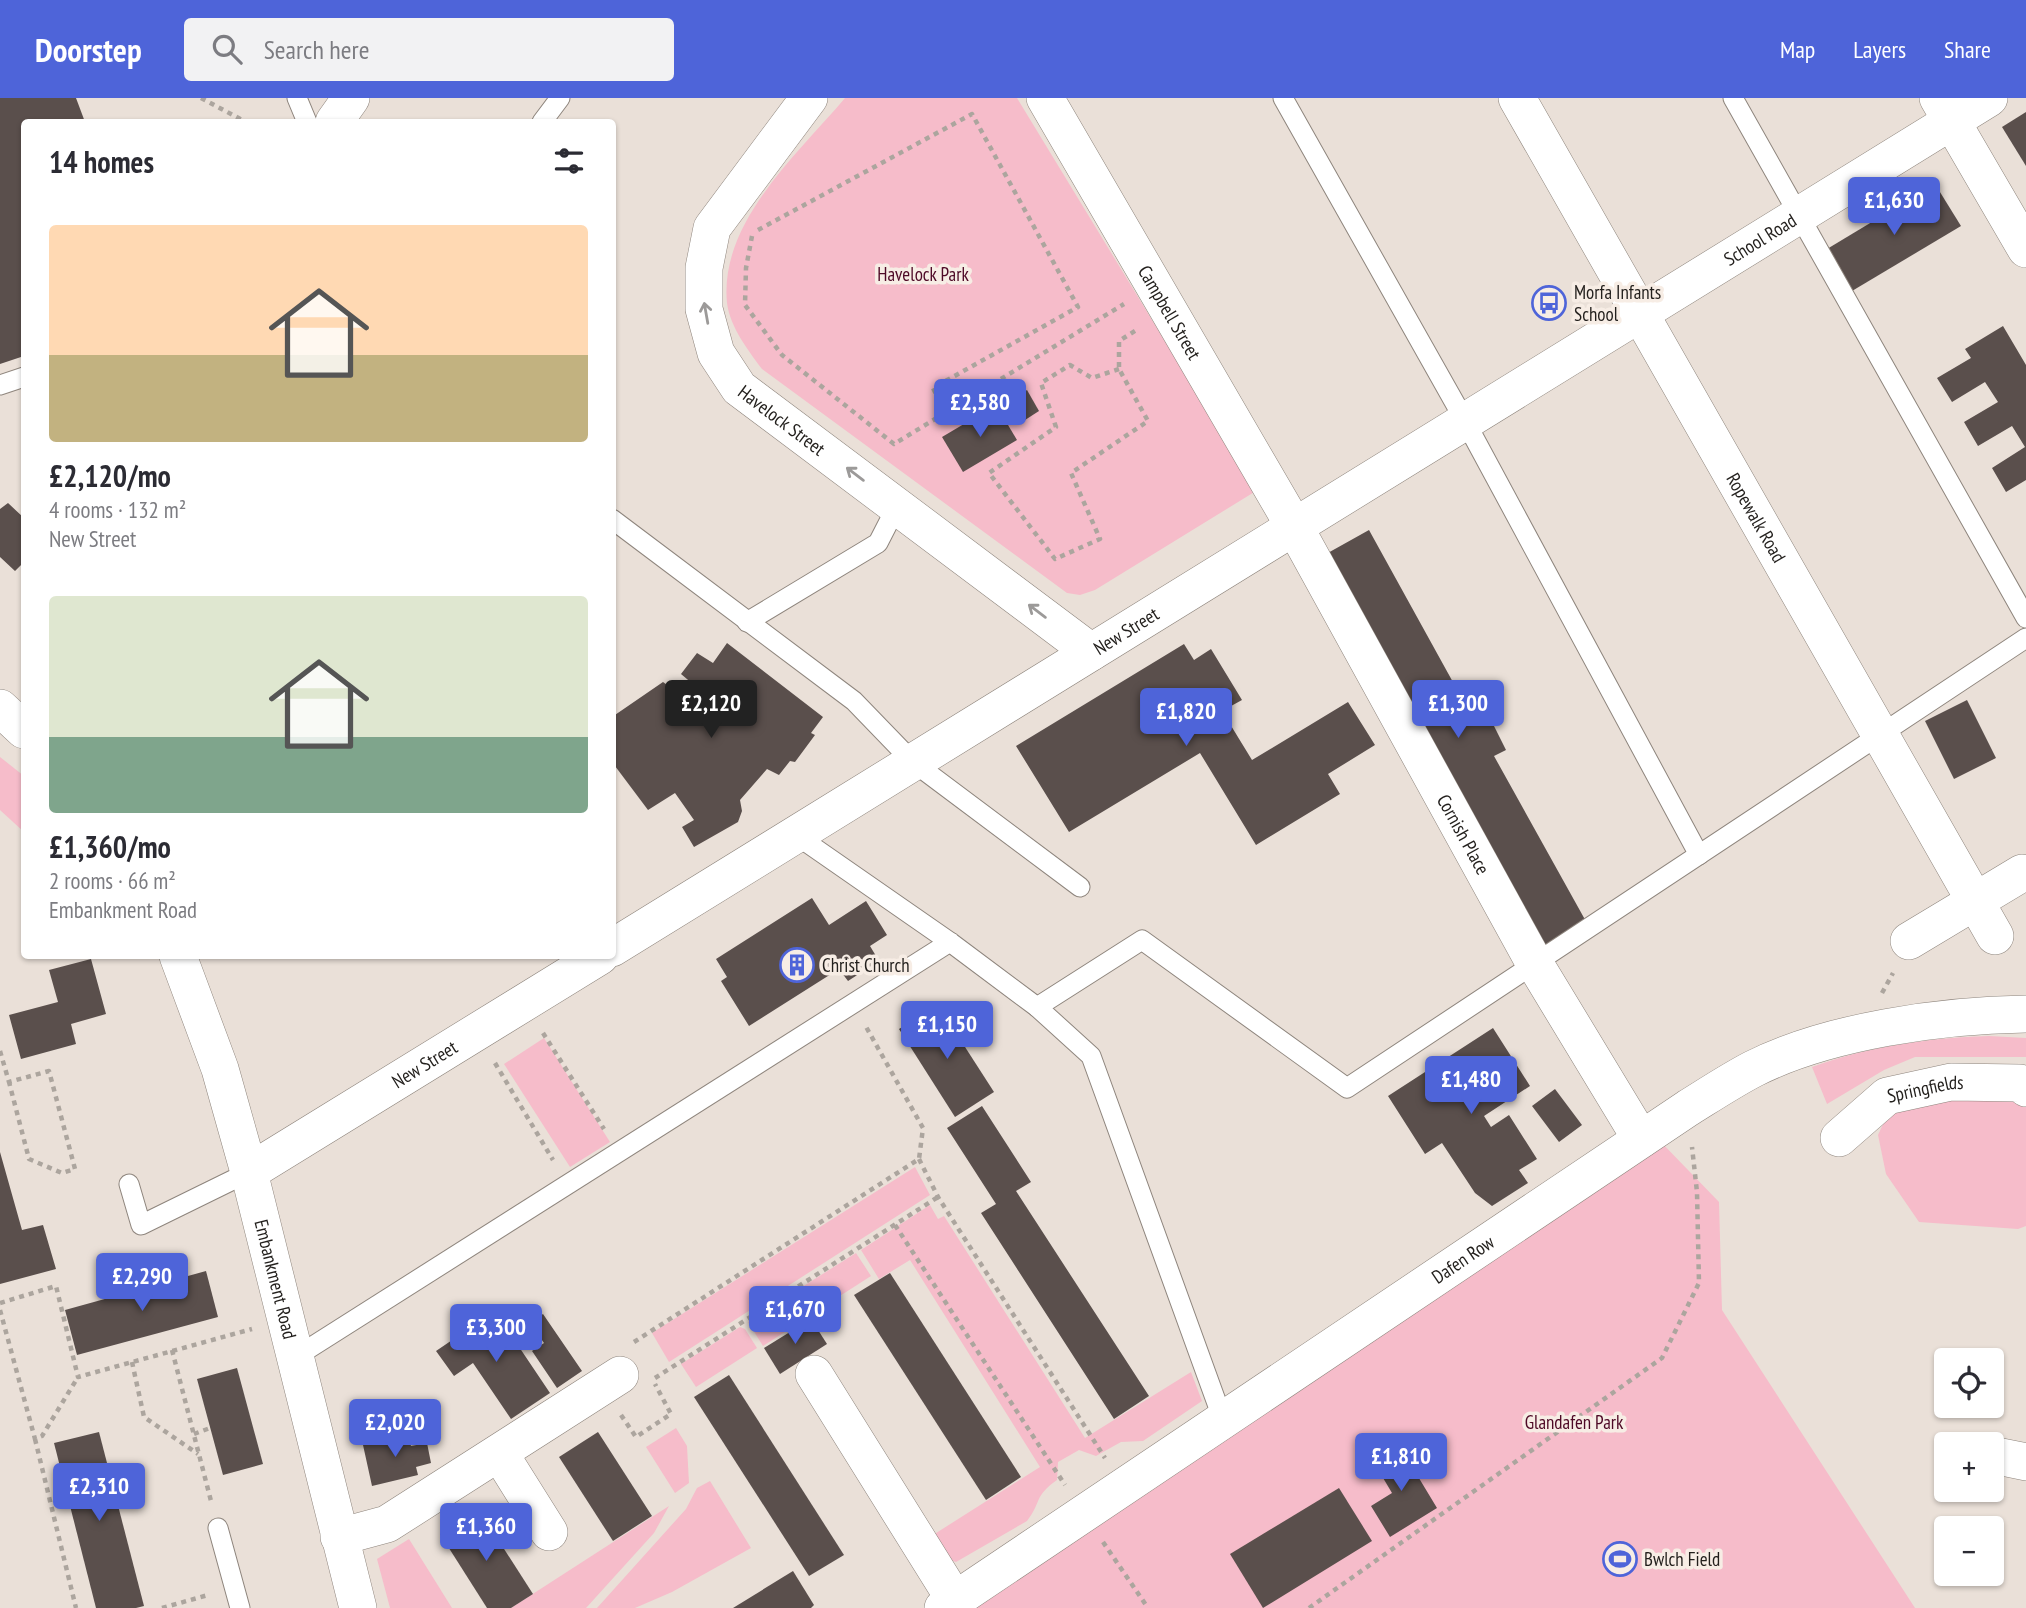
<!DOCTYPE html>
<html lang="en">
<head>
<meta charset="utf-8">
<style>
  body { margin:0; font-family:"PT Sans Narrow",sans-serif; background:#f2f2f3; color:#2b2b33; height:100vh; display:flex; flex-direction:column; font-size:26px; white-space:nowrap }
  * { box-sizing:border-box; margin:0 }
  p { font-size:23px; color:#7c7c81 }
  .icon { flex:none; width:38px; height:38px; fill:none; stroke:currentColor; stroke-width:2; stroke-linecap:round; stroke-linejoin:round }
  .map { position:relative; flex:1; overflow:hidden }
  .details { position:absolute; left:21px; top:21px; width:595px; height:840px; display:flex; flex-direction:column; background:#fff; border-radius:7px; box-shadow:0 2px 5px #0004 }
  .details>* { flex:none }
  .controls { position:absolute; left:1934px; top:1250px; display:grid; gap:14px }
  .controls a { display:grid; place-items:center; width:70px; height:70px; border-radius:7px; background:#fff; box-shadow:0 2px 5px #0004; font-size:35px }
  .price { position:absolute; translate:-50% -60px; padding:0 16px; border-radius:7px; background:#4e64d9; color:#fff; font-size:23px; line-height:46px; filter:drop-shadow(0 2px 4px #0008) }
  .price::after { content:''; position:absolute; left:50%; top:42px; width:21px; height:16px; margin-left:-10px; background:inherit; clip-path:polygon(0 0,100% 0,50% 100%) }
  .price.current { background:#222; color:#fff }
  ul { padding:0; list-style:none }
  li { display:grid; align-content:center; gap:14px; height:371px; padding:0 28px }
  li span { display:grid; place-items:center; height:217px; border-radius:7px; color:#555 }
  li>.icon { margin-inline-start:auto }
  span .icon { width:126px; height:126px; fill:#fffc; stroke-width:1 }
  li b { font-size:30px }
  h2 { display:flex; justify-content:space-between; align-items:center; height:84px; padding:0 28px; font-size:30px }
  header { display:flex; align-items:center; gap:42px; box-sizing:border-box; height:98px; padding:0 35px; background:#4e64d9; color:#fff }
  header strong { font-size:33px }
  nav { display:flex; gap:38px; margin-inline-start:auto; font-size:24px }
  .search { width:490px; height:63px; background:#f2f2f3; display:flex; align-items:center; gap:18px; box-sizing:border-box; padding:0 24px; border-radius:7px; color:#7c7c81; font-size:26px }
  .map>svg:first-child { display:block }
  .green { fill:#f6bcca }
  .building { fill:#5a4f4c }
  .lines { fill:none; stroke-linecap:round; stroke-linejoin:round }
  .service-casing { stroke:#8e857d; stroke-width:21 }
  .minor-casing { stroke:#8e857d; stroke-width:38 }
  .path { stroke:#aca59e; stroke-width:4.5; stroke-dasharray:5 5; stroke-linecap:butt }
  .service { stroke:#fff; stroke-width:19 }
  .minor { stroke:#fff; stroke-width:37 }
  .oneway { stroke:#9c9a99 }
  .labels { text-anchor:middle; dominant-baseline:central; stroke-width:7; stroke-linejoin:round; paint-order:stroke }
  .street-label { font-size:19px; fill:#221f1c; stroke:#f7ede5 }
  .park-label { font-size:19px; fill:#4e0926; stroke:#f7ede5 }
  .poi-label { font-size:19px; fill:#221f1c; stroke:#f7ede5; text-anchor:start }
</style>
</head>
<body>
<header>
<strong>Doorstep</strong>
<div class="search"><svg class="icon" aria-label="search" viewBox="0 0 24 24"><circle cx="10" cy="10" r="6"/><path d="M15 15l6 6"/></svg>Search here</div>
<nav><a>Map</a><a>Layers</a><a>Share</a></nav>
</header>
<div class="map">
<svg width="2026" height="1510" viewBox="0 0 2026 1510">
  <rect width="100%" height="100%" fill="#eae0d8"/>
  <g class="green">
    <path d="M 845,0 L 1017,0 L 1256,393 L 1095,492 L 1080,497 L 1067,495 L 762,271 C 748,252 730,229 727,205 C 719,124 798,56 845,0 Z"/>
    <polygon points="0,659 24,678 24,734 0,712"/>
    <path d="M 1989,938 L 2026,940 L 2026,959 L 1915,959 L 1884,972 L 1827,1006 L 1812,969 C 1870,948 1928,940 1989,938 Z"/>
    <polygon points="544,940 610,1044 570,1069 504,966"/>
    <polygon points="2026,999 2026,1128 2018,1131 1919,1124 1886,1076 1878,1037 1890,1011 1916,1002"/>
    <polygon points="1658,1041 1719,1104 1722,1212 1915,1510 956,1510"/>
    <polygon points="915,1069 930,1097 669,1264 652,1235"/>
    <path d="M 930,1107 L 938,1121 L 944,1118 L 1085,1340 L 1191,1274 L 1202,1303 L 1143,1343 L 1121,1344 L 1096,1358 L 1079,1352 L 1058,1364 L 1057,1382 C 1033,1399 1042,1404 1027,1423 L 956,1464 L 950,1462 L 933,1437 L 1040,1369 L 910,1162 L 879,1181 L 861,1152 Z"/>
    <polygon points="856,1155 871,1178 818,1212 802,1189"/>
    <polygon points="797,1193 813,1216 763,1248 748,1224"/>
    <polygon points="740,1229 745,1231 757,1250 696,1289 681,1266"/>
    <polygon points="676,1330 687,1348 689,1385 675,1395 646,1349"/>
    <polygon points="710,1383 751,1450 672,1494 635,1510 597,1510 686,1411 697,1390"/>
    <polygon points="669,1408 654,1435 586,1510 511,1510"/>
    <polygon points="409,1441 452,1510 390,1510 377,1461"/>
  </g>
  <g class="building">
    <polygon points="0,0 76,0 85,24 24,24 24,258 0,266"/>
    <polygon points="2026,14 2026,68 2002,29"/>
    <polygon points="1935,86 1961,128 1852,193 1827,151"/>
    <polygon points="2003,228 2026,267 2026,382 2006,394 1992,370 2025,349 2012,328 1978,348 1964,324 1998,304 1985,284 1952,304 1937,280 1971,260 1965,251"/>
    <polygon points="1027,292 1039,313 1025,322 1012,302"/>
    <polygon points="996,307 1017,342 963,374 942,339"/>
    <polygon points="8,405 24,420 24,468 22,466 15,473 0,459 0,411"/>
    <polygon points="1369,432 1470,615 1484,608 1506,652 1494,658 1588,827 1547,855 1326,456"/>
    <polygon points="727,545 823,619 811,635 815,637 795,664 790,663 779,677 767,671 740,702 742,713 738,724 694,749 682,729 694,722 675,695 648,712 612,664 612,619 663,584 685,600 694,587 681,576 697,555 713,565"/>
    <polygon points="1184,546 1194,562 1211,551 1242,602 1222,613 1252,662 1348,604 1375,647 1328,676 1340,696 1256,747 1200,655 1069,734 1016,648"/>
    <polygon points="1967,602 1996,660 1954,681 1925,623"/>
    <polygon points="812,800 829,827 866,803 887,837 870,848 879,863 848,883 839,871 749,928 721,883 727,879 716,861"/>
    <polygon points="91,861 106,916 71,926 76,946 21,961 9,917 58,904 49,872"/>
    <polygon points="938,907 994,994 955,1019 899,931"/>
    <polygon points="1493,930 1530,988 1484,1018 1491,1029 1509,1017 1537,1061 1519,1072 1528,1085 1492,1108 1475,1095 1442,1045 1425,1056 1388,998"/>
    <polygon points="1555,991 1582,1027 1559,1044 1532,1008"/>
    <polygon points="982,1008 1031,1084 1016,1093 1149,1298 1114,1321 981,1115 996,1106 947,1030"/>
    <polygon points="0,1054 22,1132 43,1127 56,1171 0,1186"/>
    <polygon points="206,1173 218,1219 77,1257 65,1212"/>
    <polygon points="890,1175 1021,1379 986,1402 854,1197"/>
    <polygon points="495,1213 550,1295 511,1321 473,1265 454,1278 436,1253"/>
    <polygon points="543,1216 582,1273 557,1290 532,1253 544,1245 530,1225"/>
    <polygon points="811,1221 827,1246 780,1276 764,1250"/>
    <polygon points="237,1270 263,1366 223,1377 197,1281"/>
    <polygon points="729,1277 844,1457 809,1478 694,1299"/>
    <polygon points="99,1334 144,1508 136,1510 96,1510 54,1345"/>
    <polygon points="598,1334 652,1418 613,1443 559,1359"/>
    <polygon points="408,1336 411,1348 427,1345 431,1365 416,1369 418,1377 372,1388 363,1347"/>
    <polygon points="1399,1347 1437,1410 1390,1439 1371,1408 1392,1395 1373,1363"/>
    <polygon points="1339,1390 1372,1443 1263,1510 1230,1456"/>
    <polygon points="479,1412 533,1496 511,1510 487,1510 440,1436"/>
    <polygon points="793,1473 814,1507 811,1510 733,1510"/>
  </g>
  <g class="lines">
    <g class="service-casing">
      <g id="service">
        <polyline points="297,0 307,24"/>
        <polyline points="1283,0 1465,323 1699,757"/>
        <polyline points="1733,0 2026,520"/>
        <polyline points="542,24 560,0"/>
        <polyline points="0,287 24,279"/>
        <polyline points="612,421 854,603 913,664 1080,789"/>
        <polyline points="747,524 878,445 897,408"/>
        <polyline points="796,737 950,844 1037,909 1091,958 1223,1322"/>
        <polyline points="1037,909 1142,842 1347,990 2026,540"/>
        <polyline points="129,1086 141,1127 249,1074"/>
        <polyline points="294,1260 950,844"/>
        <polyline points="218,1430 240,1510"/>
      </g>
    </g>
    <g class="minor-casing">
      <g id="minor">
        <path id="s1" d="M 809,0 L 712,130 L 704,170 L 704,211 L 716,255 L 739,290 L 1091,554"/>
        <path id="s2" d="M 1045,0 L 1294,428 L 1535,866 L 1641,1041"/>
        <path id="s3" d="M 1517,0 L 1995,838"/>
        <polyline points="1938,0 2026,151"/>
        <polyline points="334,24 351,0"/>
        <polyline points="0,610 24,632"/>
        <polyline points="1909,843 2022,775"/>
        <path id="s4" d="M 612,850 L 1989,0"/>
        <path id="s5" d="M 178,858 L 220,971 L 249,1074 L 358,1510"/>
        <path id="s6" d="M 1839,1040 L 1887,998 L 1951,984 L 2020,985 L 2026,990"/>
        <path id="s7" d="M 249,1074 L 600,858"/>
        <polyline points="814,1276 955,1502"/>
        <polyline points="500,1356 549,1434"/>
        <polyline points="1992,1357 2026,1364"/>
        <polyline points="339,1439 387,1426 620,1277"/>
        <path id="s8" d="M 943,1510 L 1688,1010 C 1709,997 1730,983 1753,971 C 1828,933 1942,917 2026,916"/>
      </g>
    </g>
    <g class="path">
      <polyline points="201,0 246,24"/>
      <polyline points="758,132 972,16 1078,209 933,290 935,294 942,292 952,310"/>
      <polyline points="752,138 746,170 745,207 782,257 894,346 1124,206"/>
      <polyline points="1119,271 1092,280 1070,267 1041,285 1056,329 989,375 1055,461 1100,441 1071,375 1148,323 1119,271 1119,243 1138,231"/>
      <polyline points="1882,895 1893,875"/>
      <polyline points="543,935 604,1031"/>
      <polyline points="0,953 9,984 49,973 75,1071 62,1075 29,1061 9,984"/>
      <polyline points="495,965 553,1062"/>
      <polyline points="919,1061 938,1099 1105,1360"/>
      <polyline points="895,1127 1065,1387"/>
      <polyline points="0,1205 56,1188 78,1279 252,1231"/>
      <polyline points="0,1212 35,1341 42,1338 78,1279"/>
      <polyline points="634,1244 919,1061 923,1030 865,927"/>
      <polyline points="172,1252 211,1403"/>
      <polyline points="132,1264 144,1319 198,1356"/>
      <polyline points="655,1280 938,1099"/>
      <polyline points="621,1317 636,1339 671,1316 655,1286"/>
      <polyline points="194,1336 210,1330"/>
      <polyline points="35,1341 76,1510"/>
      <polyline points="1103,1444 1148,1510"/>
      <polyline points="162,1510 208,1497"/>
      <polyline points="1309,1510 1662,1260 1699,1185 1697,1094 1692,1049"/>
    </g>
    <use href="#service" class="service"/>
    <use href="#minor" class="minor"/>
  </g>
  <defs><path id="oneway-shaft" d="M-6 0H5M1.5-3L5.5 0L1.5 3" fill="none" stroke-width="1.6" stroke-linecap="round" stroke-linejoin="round" transform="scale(1.75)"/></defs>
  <g class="oneway">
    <use href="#oneway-shaft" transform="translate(706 215) rotate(-100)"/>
    <use href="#oneway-shaft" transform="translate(855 376) rotate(-143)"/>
    <use href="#oneway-shaft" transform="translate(1037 513) rotate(-143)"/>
  </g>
  <defs>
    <g id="bus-ring" transform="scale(1.75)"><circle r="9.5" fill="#f7ede5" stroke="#4e64d9" stroke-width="1.5"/><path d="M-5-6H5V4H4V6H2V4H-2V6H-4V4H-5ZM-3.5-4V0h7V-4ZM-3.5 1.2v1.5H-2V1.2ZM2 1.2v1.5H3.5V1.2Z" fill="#4e64d9"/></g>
    <g id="building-ring" transform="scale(1.75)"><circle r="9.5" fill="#f7ede5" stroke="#4e64d9" stroke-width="1.5"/><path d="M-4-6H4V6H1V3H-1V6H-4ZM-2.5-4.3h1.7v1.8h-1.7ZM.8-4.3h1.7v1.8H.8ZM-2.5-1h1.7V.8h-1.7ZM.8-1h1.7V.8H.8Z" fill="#4e64d9"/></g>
    <g id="stadium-ring" transform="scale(1.75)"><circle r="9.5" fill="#f7ede5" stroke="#4e64d9" stroke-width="1.5"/><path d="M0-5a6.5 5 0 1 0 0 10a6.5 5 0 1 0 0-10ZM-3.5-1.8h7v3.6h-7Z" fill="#4e64d9"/></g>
  </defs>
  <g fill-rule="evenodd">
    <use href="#bus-ring" x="1549" y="205"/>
    <use href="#building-ring" x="797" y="867"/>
    <use href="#stadium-ring" x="1620" y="1461"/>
  </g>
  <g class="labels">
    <g class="street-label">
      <text stroke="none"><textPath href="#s4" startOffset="1349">School Road</textPath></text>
      <text stroke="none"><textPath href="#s2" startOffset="248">Campbell Street</textPath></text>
      <text stroke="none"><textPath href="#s1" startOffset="385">Havelock Street</textPath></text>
      <text stroke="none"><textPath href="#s3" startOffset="483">Ropewalk Road</textPath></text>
      <text stroke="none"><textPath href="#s4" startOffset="604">New Street</textPath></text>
      <text stroke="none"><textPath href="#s2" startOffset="847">Cornish Place</textPath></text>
      <text stroke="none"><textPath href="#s7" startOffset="206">New Street</textPath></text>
      <text stroke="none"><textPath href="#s6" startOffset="103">Springfields</textPath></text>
      <text stroke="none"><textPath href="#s8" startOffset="626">Dafen Row</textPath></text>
      <text stroke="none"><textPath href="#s5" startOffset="338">Embankment Road</textPath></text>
    </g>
    <g class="park-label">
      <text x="923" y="176">Havelock Park</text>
      <text x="1574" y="1324">Glandafen Park</text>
    </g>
    <g class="poi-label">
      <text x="1574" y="194">Morfa Infants<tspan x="1574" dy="22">School</tspan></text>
      <text x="822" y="867">Christ Church</text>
      <text x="1644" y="1461">Bwlch Field</text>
    </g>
  </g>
</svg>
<div class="controls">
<a><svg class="icon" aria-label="locate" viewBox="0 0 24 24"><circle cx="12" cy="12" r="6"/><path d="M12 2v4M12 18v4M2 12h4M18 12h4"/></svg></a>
<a>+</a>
<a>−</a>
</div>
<b class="price" style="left:1894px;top:139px">£1,630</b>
<b class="price" style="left:980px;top:341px">£2,580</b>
<b class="price current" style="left:711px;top:642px">£2,120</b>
<b class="price" style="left:1458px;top:642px">£1,300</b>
<b class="price" style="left:1186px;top:650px">£1,820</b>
<b class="price" style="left:947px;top:963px">£1,150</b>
<b class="price" style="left:1471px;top:1018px">£1,480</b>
<b class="price" style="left:142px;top:1215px">£2,290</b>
<b class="price" style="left:795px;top:1248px">£1,670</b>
<b class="price" style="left:496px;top:1266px">£3,300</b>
<b class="price" style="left:395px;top:1361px">£2,020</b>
<b class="price" style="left:1401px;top:1395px">£1,810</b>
<b class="price" style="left:99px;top:1425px">£2,310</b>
<b class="price" style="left:486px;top:1465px">£1,360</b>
<section class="details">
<h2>14 homes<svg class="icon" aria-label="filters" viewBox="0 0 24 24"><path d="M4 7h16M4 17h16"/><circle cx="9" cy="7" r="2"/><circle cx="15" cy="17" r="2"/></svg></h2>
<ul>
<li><span style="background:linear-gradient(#ffd9b3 60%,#c2b280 0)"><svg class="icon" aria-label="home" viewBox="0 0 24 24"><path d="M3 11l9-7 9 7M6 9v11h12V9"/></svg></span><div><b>£2,120/mo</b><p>4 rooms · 132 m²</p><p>New Street</p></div></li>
<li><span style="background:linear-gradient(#dfe7d0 65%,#7fa58c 0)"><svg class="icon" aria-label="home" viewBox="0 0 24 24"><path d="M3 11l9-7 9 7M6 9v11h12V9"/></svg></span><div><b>£1,360/mo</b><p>2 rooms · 66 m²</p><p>Embankment Road</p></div></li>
</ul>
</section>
</div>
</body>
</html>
